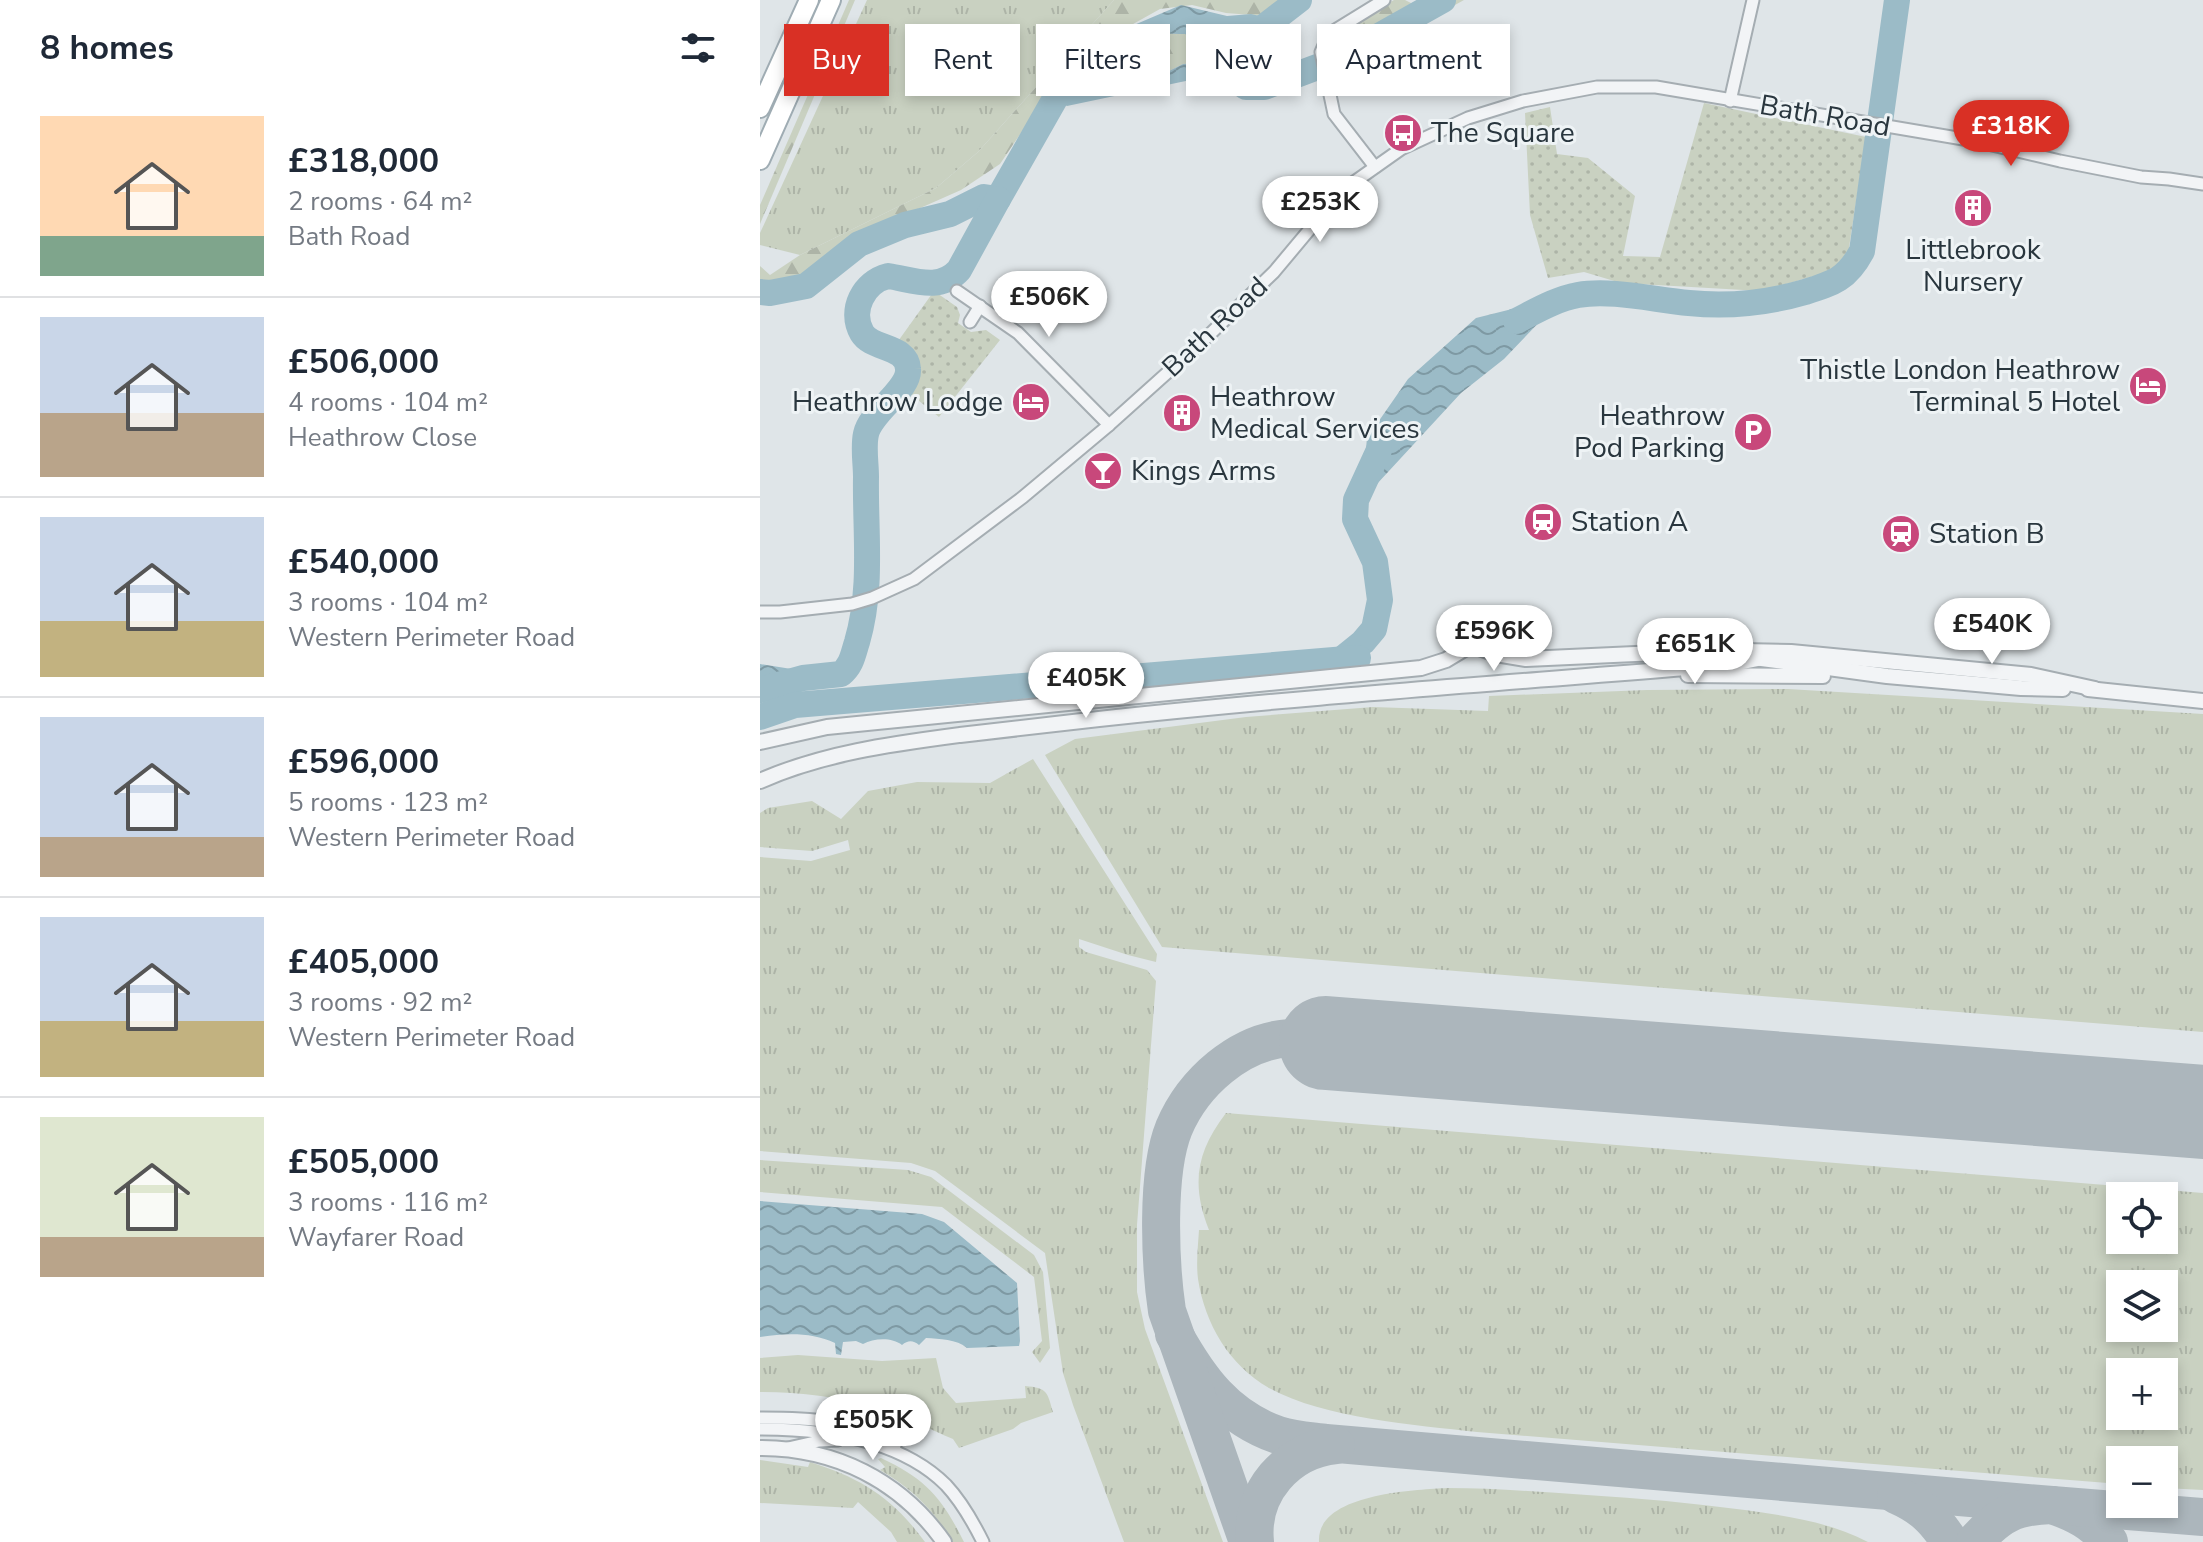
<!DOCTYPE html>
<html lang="en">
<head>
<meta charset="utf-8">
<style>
  body { margin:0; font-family:"Nunito Sans",sans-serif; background:#f2f2f3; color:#1f2937; height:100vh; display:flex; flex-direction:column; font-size:30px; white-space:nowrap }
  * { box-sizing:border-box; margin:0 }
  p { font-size:26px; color:#747a83 }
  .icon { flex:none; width:44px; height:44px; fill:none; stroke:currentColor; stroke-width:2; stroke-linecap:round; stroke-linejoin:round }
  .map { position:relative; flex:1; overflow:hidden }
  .side { display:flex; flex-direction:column; background:#fff; width:760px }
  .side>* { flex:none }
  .hud { position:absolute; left:24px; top:24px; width:760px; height:72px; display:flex; gap:16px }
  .fabs { position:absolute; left:1346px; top:1182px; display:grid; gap:16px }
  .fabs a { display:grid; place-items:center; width:72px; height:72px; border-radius:0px; background:#fff; box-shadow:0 4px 12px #0003; font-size:40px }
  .price { position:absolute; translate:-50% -68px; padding:0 18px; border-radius:28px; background:#fff; color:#222; font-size:26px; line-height:52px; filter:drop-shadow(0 2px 4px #0008) }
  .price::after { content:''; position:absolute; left:50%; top:48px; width:24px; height:18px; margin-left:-12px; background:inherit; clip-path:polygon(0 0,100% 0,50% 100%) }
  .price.on { background:#d93025; color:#fff }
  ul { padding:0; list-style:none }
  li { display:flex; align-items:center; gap:24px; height:200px; padding:0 40px }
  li+li { border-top:2px solid #e0e1e3 }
  li span { display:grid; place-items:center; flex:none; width:224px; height:160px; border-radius:0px; color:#555 }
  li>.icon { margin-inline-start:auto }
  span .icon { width:96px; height:96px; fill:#fffc; stroke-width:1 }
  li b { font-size:34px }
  h2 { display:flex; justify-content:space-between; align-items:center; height:96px; padding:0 40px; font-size:34px }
  .chip { padding:0 28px; border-radius:0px; background:#fff; box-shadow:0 4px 12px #0003; font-size:28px; line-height:72px }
  .chip.on { background:#d93025; color:#fff }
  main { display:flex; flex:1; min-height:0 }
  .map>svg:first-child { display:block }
  .grass { fill:url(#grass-tufts); fill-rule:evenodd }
  .forest { fill:url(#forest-firs) }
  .park { fill:url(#park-dots) }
  .water { fill:url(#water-waves); fill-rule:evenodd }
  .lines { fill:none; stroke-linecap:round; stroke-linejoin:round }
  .river { stroke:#9bbbc7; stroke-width:26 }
  .taxiway { stroke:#acb6bc; stroke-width:38 }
  .runway { stroke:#acb6bc; stroke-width:94 }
  .minor-casing { stroke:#a5adb2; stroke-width:15 }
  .tertiary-casing { stroke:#a5adb2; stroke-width:18 }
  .primary-casing { stroke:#9facb3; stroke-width:22 }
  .minor { stroke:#f2f4f6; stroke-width:11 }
  .tertiary { stroke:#f2f4f6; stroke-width:14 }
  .primary { stroke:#fff; stroke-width:18 }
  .labels { text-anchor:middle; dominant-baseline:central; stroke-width:6; stroke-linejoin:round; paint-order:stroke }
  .street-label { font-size:28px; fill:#29363e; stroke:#eef3f5 }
  .poi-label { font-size:28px; fill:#29363e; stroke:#eef3f5; text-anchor:start }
</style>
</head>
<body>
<main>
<section class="side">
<h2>8 homes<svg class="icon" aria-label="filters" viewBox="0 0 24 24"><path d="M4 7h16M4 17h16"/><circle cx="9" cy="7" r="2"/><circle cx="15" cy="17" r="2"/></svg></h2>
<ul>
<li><span style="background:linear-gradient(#ffd9b3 75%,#7fa58c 0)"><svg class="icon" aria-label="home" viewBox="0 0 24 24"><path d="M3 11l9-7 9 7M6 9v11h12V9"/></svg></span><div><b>£318,000</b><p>2 rooms · 64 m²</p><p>Bath Road</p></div></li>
<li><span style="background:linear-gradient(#c9d6e8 60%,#b9a48a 0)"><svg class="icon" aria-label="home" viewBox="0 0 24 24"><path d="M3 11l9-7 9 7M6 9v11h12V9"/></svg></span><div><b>£506,000</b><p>4 rooms · 104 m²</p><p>Heathrow Close</p></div></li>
<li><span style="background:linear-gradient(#c9d6e8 65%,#c2b280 0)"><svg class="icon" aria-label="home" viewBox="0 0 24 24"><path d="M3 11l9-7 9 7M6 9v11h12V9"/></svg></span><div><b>£540,000</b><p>3 rooms · 104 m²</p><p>Western Perimeter Road</p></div></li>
<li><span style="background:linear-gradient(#c9d6e8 75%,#b9a48a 0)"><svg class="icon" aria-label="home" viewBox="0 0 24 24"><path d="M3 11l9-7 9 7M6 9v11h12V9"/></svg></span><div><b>£596,000</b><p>5 rooms · 123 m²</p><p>Western Perimeter Road</p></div></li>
<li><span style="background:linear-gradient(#c9d6e8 65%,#c2b280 0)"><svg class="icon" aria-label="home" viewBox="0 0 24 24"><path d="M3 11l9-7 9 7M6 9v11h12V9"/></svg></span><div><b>£405,000</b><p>3 rooms · 92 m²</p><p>Western Perimeter Road</p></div></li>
<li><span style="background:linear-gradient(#dfe7d0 75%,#b9a48a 0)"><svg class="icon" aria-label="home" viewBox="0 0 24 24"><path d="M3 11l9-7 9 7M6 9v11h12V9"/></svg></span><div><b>£505,000</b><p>3 rooms · 116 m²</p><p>Wayfarer Road</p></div></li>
</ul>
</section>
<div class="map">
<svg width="1443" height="1542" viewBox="0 0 1443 1542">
  <defs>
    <pattern id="grass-tufts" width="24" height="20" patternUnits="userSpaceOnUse" patternTransform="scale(2)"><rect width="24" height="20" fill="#c9d1c1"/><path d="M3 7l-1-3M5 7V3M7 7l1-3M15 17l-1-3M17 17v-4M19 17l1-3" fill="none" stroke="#adb4a7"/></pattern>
    <pattern id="forest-firs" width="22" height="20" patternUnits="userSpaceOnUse" patternTransform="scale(2)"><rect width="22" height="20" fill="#c9d1c1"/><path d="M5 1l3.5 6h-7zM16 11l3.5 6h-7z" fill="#adb4a7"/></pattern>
    <pattern id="park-dots" width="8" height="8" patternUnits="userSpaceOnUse" patternTransform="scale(2)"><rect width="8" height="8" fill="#c9d1c1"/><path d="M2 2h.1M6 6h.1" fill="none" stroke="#adb4a7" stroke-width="1.8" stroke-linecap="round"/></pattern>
    <pattern id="water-waves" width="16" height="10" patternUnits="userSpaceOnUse" patternTransform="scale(2)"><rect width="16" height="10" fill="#9bbbc7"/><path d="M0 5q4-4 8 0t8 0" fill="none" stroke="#7e99a3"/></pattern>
  </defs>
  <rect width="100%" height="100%" fill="#dfe5e8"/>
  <g class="grass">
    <polygon points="107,0 354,0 218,152 176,188 40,255 0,245 0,233"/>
    <polygon points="1028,689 1443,714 1443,1032 402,947 285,755 315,739 486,717 613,707 728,711 729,696 887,690"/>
    <polygon points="273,759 397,954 396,962 368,955 319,939 319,947 326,952 387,970 396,981 377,1225 377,1292 385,1329 463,1542 364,1542 313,1405 303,1373 285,1253 175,1171 151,1163 0,1151 0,857 51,861 90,850 88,840 52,851 0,847 0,813 8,808 52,801 81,819 108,791 157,782 230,783"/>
    <path d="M 466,1113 L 1443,1193 L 1443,1490 L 1404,1488 L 1404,1460 L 1360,1460 L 1360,1484 L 717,1432 C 655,1425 563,1418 509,1388 C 469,1365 445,1324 438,1279 C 436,1263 438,1246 439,1230 L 449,1230 C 431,1185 436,1152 466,1113 ZM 1360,1196 L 1404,1196 L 1404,1240 L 1360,1240 ZM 1360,1284 L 1404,1284 L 1404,1328 L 1360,1328 ZM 1360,1372 L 1404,1372 L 1404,1416 L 1360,1416 Z"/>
    <polygon points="0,1160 148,1170 171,1177 274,1255 283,1272 290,1348 280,1363 272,1352 282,1341 274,1277 182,1207 0,1192"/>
    <path d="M 38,1355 L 122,1361 L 176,1358 L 183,1388 L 196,1403 L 266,1398 L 265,1386 C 288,1388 287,1392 293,1412 L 261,1423 L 253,1429 L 199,1448 L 193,1439 C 169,1429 144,1416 118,1408 C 81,1397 39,1392 0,1392 L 0,1358 Z"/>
    <path d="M 121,1458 C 166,1479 182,1498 204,1542 L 193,1542 C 173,1510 153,1489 120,1470 L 125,1467 L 118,1459 Z"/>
    <path d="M 0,1460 L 48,1467 L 50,1462 C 101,1478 133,1498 165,1542 L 137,1542 L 131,1532 L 98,1502 L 93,1508 L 0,1503 Z"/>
    <path d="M 687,1488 C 733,1488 780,1492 827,1495 C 880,1498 932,1503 985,1510 C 1026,1516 1070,1522 1108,1542 L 559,1542 C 556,1494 653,1490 687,1488 Z"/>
  </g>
  <g class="forest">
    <polygon points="89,0 95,0 0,224 0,205"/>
    <polygon points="354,0 545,0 504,16 466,13 432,5 400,9 348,38 289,91 240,164 201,190 131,221 74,249 46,273 0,285 0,266 10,275 40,255 176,188 218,152"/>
    <path d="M 634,0 L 645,0 L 657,6 L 567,55 C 568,30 614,12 634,0 Z"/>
    <polygon points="691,0 704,0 575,72 572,67"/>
    <path d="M 426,34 L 437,42 L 458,46 L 458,62 L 423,64 L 407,72 L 322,87 C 335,66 376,41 400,35 C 408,33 417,34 426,34 Z"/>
  </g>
  <g class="park">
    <polygon points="944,103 1106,137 1086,267 1001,291 861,283 824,272 788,278 770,215 765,113 790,107 797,154 828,158 875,196 863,256 900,257"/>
    <path d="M 174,291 L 197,307 L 200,315 L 198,323 L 211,332 L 226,330 L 240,340 L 179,417 L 148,392 C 158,372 156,357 136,344 Z"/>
  </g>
  <g class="water">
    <path d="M 421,5 L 467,16 L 491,14 L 517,20 C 509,47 491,77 459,80 C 454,80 446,78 440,78 L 307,106 L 287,95 L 315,66 L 374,25 ZM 425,34 L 437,42 L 457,46 L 458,62 L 423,64 L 407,72 L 323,86 C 334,67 378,40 400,35 C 408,33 417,34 425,34 Z"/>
    <polygon points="784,301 788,313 744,359 701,393 616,485 603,480 607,438 648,379 716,318"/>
    <polygon points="0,664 50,672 51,686 0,703"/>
    <path d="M 0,1201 L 162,1214 L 184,1222 L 257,1283 L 260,1341 L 259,1346 L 207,1348 C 197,1339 179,1339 166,1338 L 159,1345 C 153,1340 148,1340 142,1345 C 132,1337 114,1338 103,1344 L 96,1341 L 83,1342 L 81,1355 L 76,1354 L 75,1343 C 52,1332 25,1333 0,1337 Z"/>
  </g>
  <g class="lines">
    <g class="river">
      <polyline points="486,31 496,33 539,0"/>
      <path d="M 478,42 C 472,53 469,66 473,78 L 486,87 L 504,87 L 576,60 L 683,0"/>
      <polyline points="0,292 10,293 46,286 99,244 145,225 190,214 224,197 238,199 296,97 320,75"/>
      <path d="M 756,321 C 776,311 796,299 818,295 C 851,289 895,300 929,303 C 968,307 1007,303 1045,292 C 1074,283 1087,279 1102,251 L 1137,0"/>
      <polyline points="582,659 603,642 614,629 620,600 615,562 595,519 596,500 619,450"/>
      <path d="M 0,690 L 43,678 L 81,674 C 92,665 93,654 97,642 C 113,588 105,532 106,477 C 106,463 103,447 106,434 C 111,411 150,390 148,369 C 147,345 112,350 102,333 C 89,310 104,282 128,276 C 154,280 179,292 199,270 L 238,199"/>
      <polyline points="0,717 35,705 598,658"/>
    </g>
    <g class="taxiway">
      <path d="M 414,1334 C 439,1379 466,1417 518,1435 C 533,1440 551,1441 566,1443 L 1292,1505 C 1315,1513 1334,1522 1349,1542"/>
      <path d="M 1136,1495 C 1163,1507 1174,1518 1190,1542"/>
      <path d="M 488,1542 L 407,1311 C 400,1264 396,1172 414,1128 C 433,1083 479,1041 530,1038 C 541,1037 554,1041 566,1043"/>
      <path d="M 495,1542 C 490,1492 527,1450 576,1445"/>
      <path d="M 1215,1542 C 1239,1514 1256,1506 1292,1505 L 1443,1517"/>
    </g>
    <polyline class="runway" points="566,1043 1443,1112"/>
    <g class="minor-casing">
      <g id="minor">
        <polyline points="970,101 993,0"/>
        <polyline points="615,167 574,114 561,52 569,34 624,0"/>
        <polyline points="197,291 258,333 349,425"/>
        <polyline points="210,322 220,306"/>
        <polyline points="0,612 20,612 92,604 112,598 154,579 263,497 349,425 446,338 514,272 565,211 590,185 641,149 708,118 763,101 837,87 896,87 1215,141 1300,161 1381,177 1409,179 1443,184"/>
        <path d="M 0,1418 C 45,1418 97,1419 135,1446"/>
        <path d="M 0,1429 C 63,1429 139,1438 186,1485 C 201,1501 213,1522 223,1542"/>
        <polyline points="28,1448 59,1441 78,1440"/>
      </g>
    </g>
    <g class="tertiary-casing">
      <g id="tertiary">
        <polyline points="994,658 1127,676 1261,688 1303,689"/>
        <polyline points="928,675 1063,676"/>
        <polyline points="1328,689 1443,701"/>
        <polyline points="0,742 67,727 661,668 686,660 711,645 736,654 766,659 875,654 982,651 1031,652 1271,675 1335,689"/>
        <path d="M 0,781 C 63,753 132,744 200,735 C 246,730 292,724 339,719 C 550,696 761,682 973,664 L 1003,658"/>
        <path d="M 0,1448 C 75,1448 140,1480 184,1542"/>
      </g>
    </g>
    <g class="primary-casing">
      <g id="primary">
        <polyline points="0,108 49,0"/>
        <polyline points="0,160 71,0"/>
      </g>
    </g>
    <use href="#minor" class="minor"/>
    <use href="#tertiary" class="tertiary"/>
    <use href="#primary" class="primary"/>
  </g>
  <defs>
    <g id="bus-disc" transform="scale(2)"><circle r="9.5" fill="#c8487b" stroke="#eef3f5"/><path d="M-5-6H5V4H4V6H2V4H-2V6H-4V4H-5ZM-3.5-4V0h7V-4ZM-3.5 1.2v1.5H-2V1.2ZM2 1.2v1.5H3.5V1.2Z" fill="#fff"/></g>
    <g id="building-disc" transform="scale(2)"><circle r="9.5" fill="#c8487b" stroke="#eef3f5"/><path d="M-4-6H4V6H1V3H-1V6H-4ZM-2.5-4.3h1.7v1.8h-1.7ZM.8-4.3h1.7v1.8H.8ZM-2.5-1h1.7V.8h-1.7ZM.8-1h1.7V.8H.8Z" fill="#fff"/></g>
    <g id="hotel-disc" transform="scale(2)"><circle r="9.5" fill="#c8487b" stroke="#eef3f5"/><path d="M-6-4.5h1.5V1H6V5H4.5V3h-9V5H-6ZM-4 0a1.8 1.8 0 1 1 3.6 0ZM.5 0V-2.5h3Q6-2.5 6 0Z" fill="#fff"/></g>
    <g id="parking-disc" transform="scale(2)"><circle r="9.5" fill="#c8487b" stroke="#eef3f5"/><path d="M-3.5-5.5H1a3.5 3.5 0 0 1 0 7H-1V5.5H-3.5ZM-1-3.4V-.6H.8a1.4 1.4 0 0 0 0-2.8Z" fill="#fff"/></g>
    <g id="bar-disc" transform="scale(2)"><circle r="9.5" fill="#c8487b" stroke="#eef3f5"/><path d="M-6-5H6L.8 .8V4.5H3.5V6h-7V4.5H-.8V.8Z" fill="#fff"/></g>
    <g id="station-disc" transform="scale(2)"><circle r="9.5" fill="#c8487b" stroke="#eef3f5"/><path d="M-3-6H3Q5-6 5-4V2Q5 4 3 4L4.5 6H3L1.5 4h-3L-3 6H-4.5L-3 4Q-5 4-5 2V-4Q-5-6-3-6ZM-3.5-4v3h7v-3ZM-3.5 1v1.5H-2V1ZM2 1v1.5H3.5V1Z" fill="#fff"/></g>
  </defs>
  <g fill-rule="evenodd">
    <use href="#bus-disc" x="643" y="133"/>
    <use href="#building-disc" x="1213" y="208"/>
    <use href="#hotel-disc" x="1388" y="386"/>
    <use href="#hotel-disc" x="271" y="402"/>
    <use href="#building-disc" x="422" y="413"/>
    <use href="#parking-disc" x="993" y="432"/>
    <use href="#bar-disc" x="343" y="471"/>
    <use href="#station-disc" x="783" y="522"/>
    <use href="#station-disc" x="1141" y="534"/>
  </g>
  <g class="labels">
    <g class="street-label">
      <text transform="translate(1065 116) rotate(10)">Bath Road</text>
      <text transform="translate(455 327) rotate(-43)">Bath Road</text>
    </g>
    <g class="poi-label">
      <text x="671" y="133">The Square</text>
      <text x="1213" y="250" text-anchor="middle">Littlebrook<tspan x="1213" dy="32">Nursery</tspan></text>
      <text x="1360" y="370" text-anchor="end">Thistle London Heathrow<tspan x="1360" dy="32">Terminal 5 Hotel</tspan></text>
      <text x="450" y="397">Heathrow<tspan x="450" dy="32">Medical Services</tspan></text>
      <text x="243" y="402" text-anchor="end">Heathrow Lodge</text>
      <text x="965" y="416" text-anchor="end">Heathrow<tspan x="965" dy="32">Pod Parking</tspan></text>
      <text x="371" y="471">Kings Arms</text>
      <text x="811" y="522">Station A</text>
      <text x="1169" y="534">Station B</text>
    </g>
  </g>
</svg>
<div class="fabs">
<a><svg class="icon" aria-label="locate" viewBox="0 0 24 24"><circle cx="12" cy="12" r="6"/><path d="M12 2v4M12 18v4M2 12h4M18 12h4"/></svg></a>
<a><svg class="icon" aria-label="layers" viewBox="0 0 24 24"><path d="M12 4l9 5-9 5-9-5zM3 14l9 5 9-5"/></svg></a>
<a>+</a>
<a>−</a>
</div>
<b class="price on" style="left:1251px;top:168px">£318K</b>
<b class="price" style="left:560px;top:244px">£253K</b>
<b class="price" style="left:289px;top:339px">£506K</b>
<b class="price" style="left:1232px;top:666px">£540K</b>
<b class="price" style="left:734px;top:673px">£596K</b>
<b class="price" style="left:935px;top:686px">£651K</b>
<b class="price" style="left:326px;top:720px">£405K</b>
<b class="price" style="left:113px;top:1462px">£505K</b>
<div class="hud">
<a class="chip on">Buy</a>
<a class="chip">Rent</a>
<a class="chip">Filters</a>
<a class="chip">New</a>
<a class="chip">Apartment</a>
</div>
</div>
</main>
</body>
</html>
